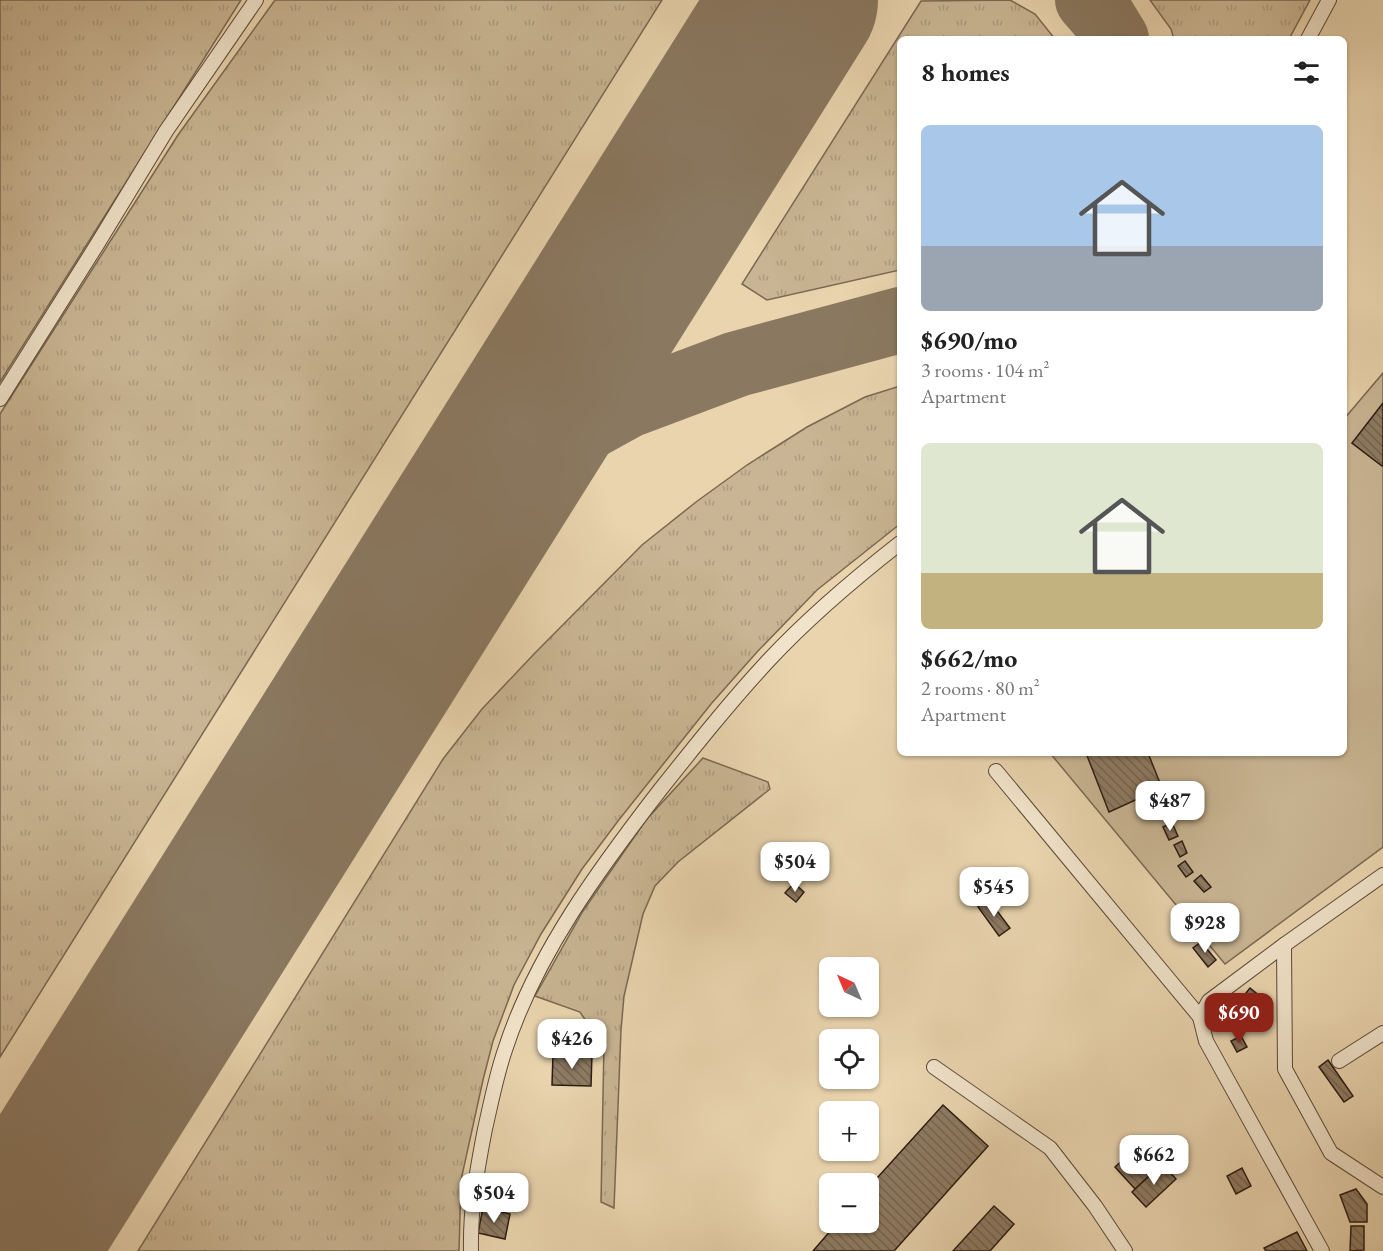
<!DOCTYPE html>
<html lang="en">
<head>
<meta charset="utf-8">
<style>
  body { margin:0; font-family:"EB Garamond",serif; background:#f2f2f2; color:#222; height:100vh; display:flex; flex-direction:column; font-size:22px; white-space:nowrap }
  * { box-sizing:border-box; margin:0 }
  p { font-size:20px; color:#767676 }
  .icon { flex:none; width:33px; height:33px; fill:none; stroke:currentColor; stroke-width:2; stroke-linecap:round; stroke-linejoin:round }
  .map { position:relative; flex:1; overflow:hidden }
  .side { position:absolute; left:897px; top:36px; width:450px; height:720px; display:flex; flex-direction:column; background:#fff; border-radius:9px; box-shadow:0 2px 4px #0004 }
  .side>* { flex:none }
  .needle { width:39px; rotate:316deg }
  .buttons { position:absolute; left:819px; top:957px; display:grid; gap:12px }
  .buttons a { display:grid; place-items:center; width:60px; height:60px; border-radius:9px; background:#fff; box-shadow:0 2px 4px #0004; font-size:30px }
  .price { position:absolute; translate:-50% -51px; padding:0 14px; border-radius:12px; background:#fff; color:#222; font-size:20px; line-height:39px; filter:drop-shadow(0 2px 3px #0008) }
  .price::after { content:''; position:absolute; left:50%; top:36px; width:18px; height:14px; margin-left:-9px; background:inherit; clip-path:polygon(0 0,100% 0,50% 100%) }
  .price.current { background:#8f2418; color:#fff }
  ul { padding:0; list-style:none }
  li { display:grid; align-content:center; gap:12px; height:318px; padding:0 24px }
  li span { display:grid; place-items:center; height:186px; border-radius:9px; color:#555 }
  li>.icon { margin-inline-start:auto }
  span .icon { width:108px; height:108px; fill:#fffc; stroke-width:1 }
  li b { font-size:26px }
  h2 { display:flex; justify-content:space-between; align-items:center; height:72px; padding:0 24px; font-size:26px }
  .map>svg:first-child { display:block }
  .grass { fill:url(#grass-tufts); stroke:#7a6852; stroke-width:1.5 }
  .pitch { fill:#c9b593; stroke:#7a6852; stroke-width:1.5 }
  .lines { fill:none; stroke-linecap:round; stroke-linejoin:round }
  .taxiway { stroke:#8a7860; stroke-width:66 }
  .runway { stroke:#8a7860; stroke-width:164 }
  .building { fill:url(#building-back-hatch); stroke:#2c1b12; stroke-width:1.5 }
  .service-casing { stroke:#5b4939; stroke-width:16 }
  .service { stroke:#f1e3ca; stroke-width:14 }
</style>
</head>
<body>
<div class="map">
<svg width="1383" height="1251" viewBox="0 0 1383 1251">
  <defs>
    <pattern id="grass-tufts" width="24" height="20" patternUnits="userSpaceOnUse" patternTransform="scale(1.5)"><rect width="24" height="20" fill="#c9b593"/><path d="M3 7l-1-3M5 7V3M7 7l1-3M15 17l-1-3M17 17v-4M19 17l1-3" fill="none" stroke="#ad9b7e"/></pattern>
    <pattern id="building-back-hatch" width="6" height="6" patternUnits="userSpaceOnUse" patternTransform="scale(1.5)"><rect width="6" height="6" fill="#8e7b63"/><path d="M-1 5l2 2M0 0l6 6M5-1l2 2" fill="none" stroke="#746450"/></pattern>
  </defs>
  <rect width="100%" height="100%" fill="#e9d4ae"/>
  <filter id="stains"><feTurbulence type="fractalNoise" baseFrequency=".00333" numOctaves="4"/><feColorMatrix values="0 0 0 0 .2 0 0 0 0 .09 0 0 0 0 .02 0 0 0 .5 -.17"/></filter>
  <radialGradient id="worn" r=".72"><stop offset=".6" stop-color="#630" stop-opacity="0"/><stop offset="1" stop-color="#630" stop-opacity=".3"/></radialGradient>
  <g class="grass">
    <polygon points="0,0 241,0 0,382"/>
    <polygon points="275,0 662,0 0,1057 0,414 178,135"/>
    <polygon points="1010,0 1035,14 1055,39 900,39 900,270 767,300 742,284 921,1"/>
    <polygon points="1150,0 1310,0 1289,39 1174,39 1171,29"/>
    <polygon points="900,386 900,524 817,590 757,652 711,704 618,821 582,869 541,934 514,985 493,1041 483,1080 461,1180 459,1251 138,1251 443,759 482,709 534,654 642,545 696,502 747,465 807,427 865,397"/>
    <polygon points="703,758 768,782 770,789 678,862 655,886 643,914 624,996 621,1030 614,1208 601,1202 604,1043 585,1041 588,1024 580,1012 535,996 583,911 646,820"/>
  </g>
  <polygon class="pitch" points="1383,373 1383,847 1225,964 1050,753 1344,753 1344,419"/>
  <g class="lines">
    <g class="taxiway">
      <polyline points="1088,0 1102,16 1116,39"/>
      <polyline points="792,6 799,0"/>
      <polyline points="462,532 517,472 550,448 628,405 737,364 900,320"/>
    </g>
    <polyline class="runway" points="11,1251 796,0"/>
  </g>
  <g class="building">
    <polygon points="1383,403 1383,465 1382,466 1352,443"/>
    <polygon points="1086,753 1148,753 1162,788 1109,812"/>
    <polygon points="1172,823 1178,836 1169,840 1163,827"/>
    <polygon points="1182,841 1187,853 1180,857 1174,845"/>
    <polygon points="1185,861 1193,872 1186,877 1178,866"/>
    <polygon points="1201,875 1211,887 1204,892 1194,881"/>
    <polygon points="794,883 804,892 796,902 785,893"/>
    <polygon points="988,899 1010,928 999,936 978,907"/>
    <polygon points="1201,942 1216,960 1208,967 1193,948"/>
    <polygon points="1250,988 1261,997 1240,1025 1233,1019 1242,1007 1238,1003"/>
    <polygon points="1241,1036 1247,1047 1237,1052 1231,1041"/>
    <polygon points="553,1053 592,1054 591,1086 552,1085"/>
    <polygon points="1328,1060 1353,1096 1344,1102 1319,1067"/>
    <polygon points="943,1105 988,1146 894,1251 813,1251 838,1222 868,1222 868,1188"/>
    <polygon points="1140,1144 1160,1166 1135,1189 1115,1167"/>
    <polygon points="1162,1164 1176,1179 1146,1207 1132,1192"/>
    <polygon points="1242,1168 1251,1186 1236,1194 1227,1176"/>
    <polygon points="1356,1189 1367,1204 1367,1222 1350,1222 1340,1195"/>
    <polygon points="994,1206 1014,1224 990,1251 953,1251"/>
    <polygon points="483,1208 510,1214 505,1239 478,1233"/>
    <polygon points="1351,1226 1364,1226 1364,1250 1350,1251"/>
    <polygon points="1297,1232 1307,1251 1266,1251 1264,1248"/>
  </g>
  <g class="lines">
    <g class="service-casing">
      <g id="service">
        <polyline points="1308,39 1329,0"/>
        <polyline points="0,399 98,243 166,131 256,0"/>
        <polyline points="996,771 1200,1017"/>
        <polyline points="1284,945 1285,1069 1331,1153 1383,1187"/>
        <polyline points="1339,1061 1383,1033"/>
        <polyline points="934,1067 1050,1148 1095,1206 1125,1251"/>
        <path d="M 471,1251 C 470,1209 477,1170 485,1129 C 491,1103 496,1076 505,1050 C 536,954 599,869 660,790 C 695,746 730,702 768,661 C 808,618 854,579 900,543"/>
        <polyline points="1322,1251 1206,1041 1200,1017 1209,1001 1284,945 1383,875"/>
      </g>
    </g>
    <use href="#service" class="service"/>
  </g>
  <rect width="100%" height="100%" filter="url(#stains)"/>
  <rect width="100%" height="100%" fill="url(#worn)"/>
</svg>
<div class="buttons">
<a><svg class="needle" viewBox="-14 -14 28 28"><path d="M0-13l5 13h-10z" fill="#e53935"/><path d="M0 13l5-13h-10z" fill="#767676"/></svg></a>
<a><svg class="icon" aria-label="locate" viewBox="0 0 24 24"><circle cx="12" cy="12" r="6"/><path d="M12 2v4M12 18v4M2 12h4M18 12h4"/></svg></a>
<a>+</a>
<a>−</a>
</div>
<b class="price" style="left:1170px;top:832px">$487</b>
<b class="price" style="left:795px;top:893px">$504</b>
<b class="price" style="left:994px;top:918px">$545</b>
<b class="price" style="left:1205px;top:954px">$928</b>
<b class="price current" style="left:1239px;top:1044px">$690</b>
<b class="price" style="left:572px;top:1070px">$426</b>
<b class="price" style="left:1154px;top:1186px">$662</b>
<b class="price" style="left:494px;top:1224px">$504</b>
<section class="side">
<h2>8 homes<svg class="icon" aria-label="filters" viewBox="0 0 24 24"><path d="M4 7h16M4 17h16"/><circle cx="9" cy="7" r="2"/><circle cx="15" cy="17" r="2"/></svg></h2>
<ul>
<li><span style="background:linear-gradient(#a9c7e8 65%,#9aa5b1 0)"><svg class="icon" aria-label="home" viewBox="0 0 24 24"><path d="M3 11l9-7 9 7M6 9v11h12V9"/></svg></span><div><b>$690/mo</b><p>3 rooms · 104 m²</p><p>Apartment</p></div></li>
<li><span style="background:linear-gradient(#dfe7d0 70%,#c2b280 0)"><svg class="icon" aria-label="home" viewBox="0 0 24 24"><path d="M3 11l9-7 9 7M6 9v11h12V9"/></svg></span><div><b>$662/mo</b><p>2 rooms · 80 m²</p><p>Apartment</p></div></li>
</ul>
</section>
</div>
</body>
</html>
